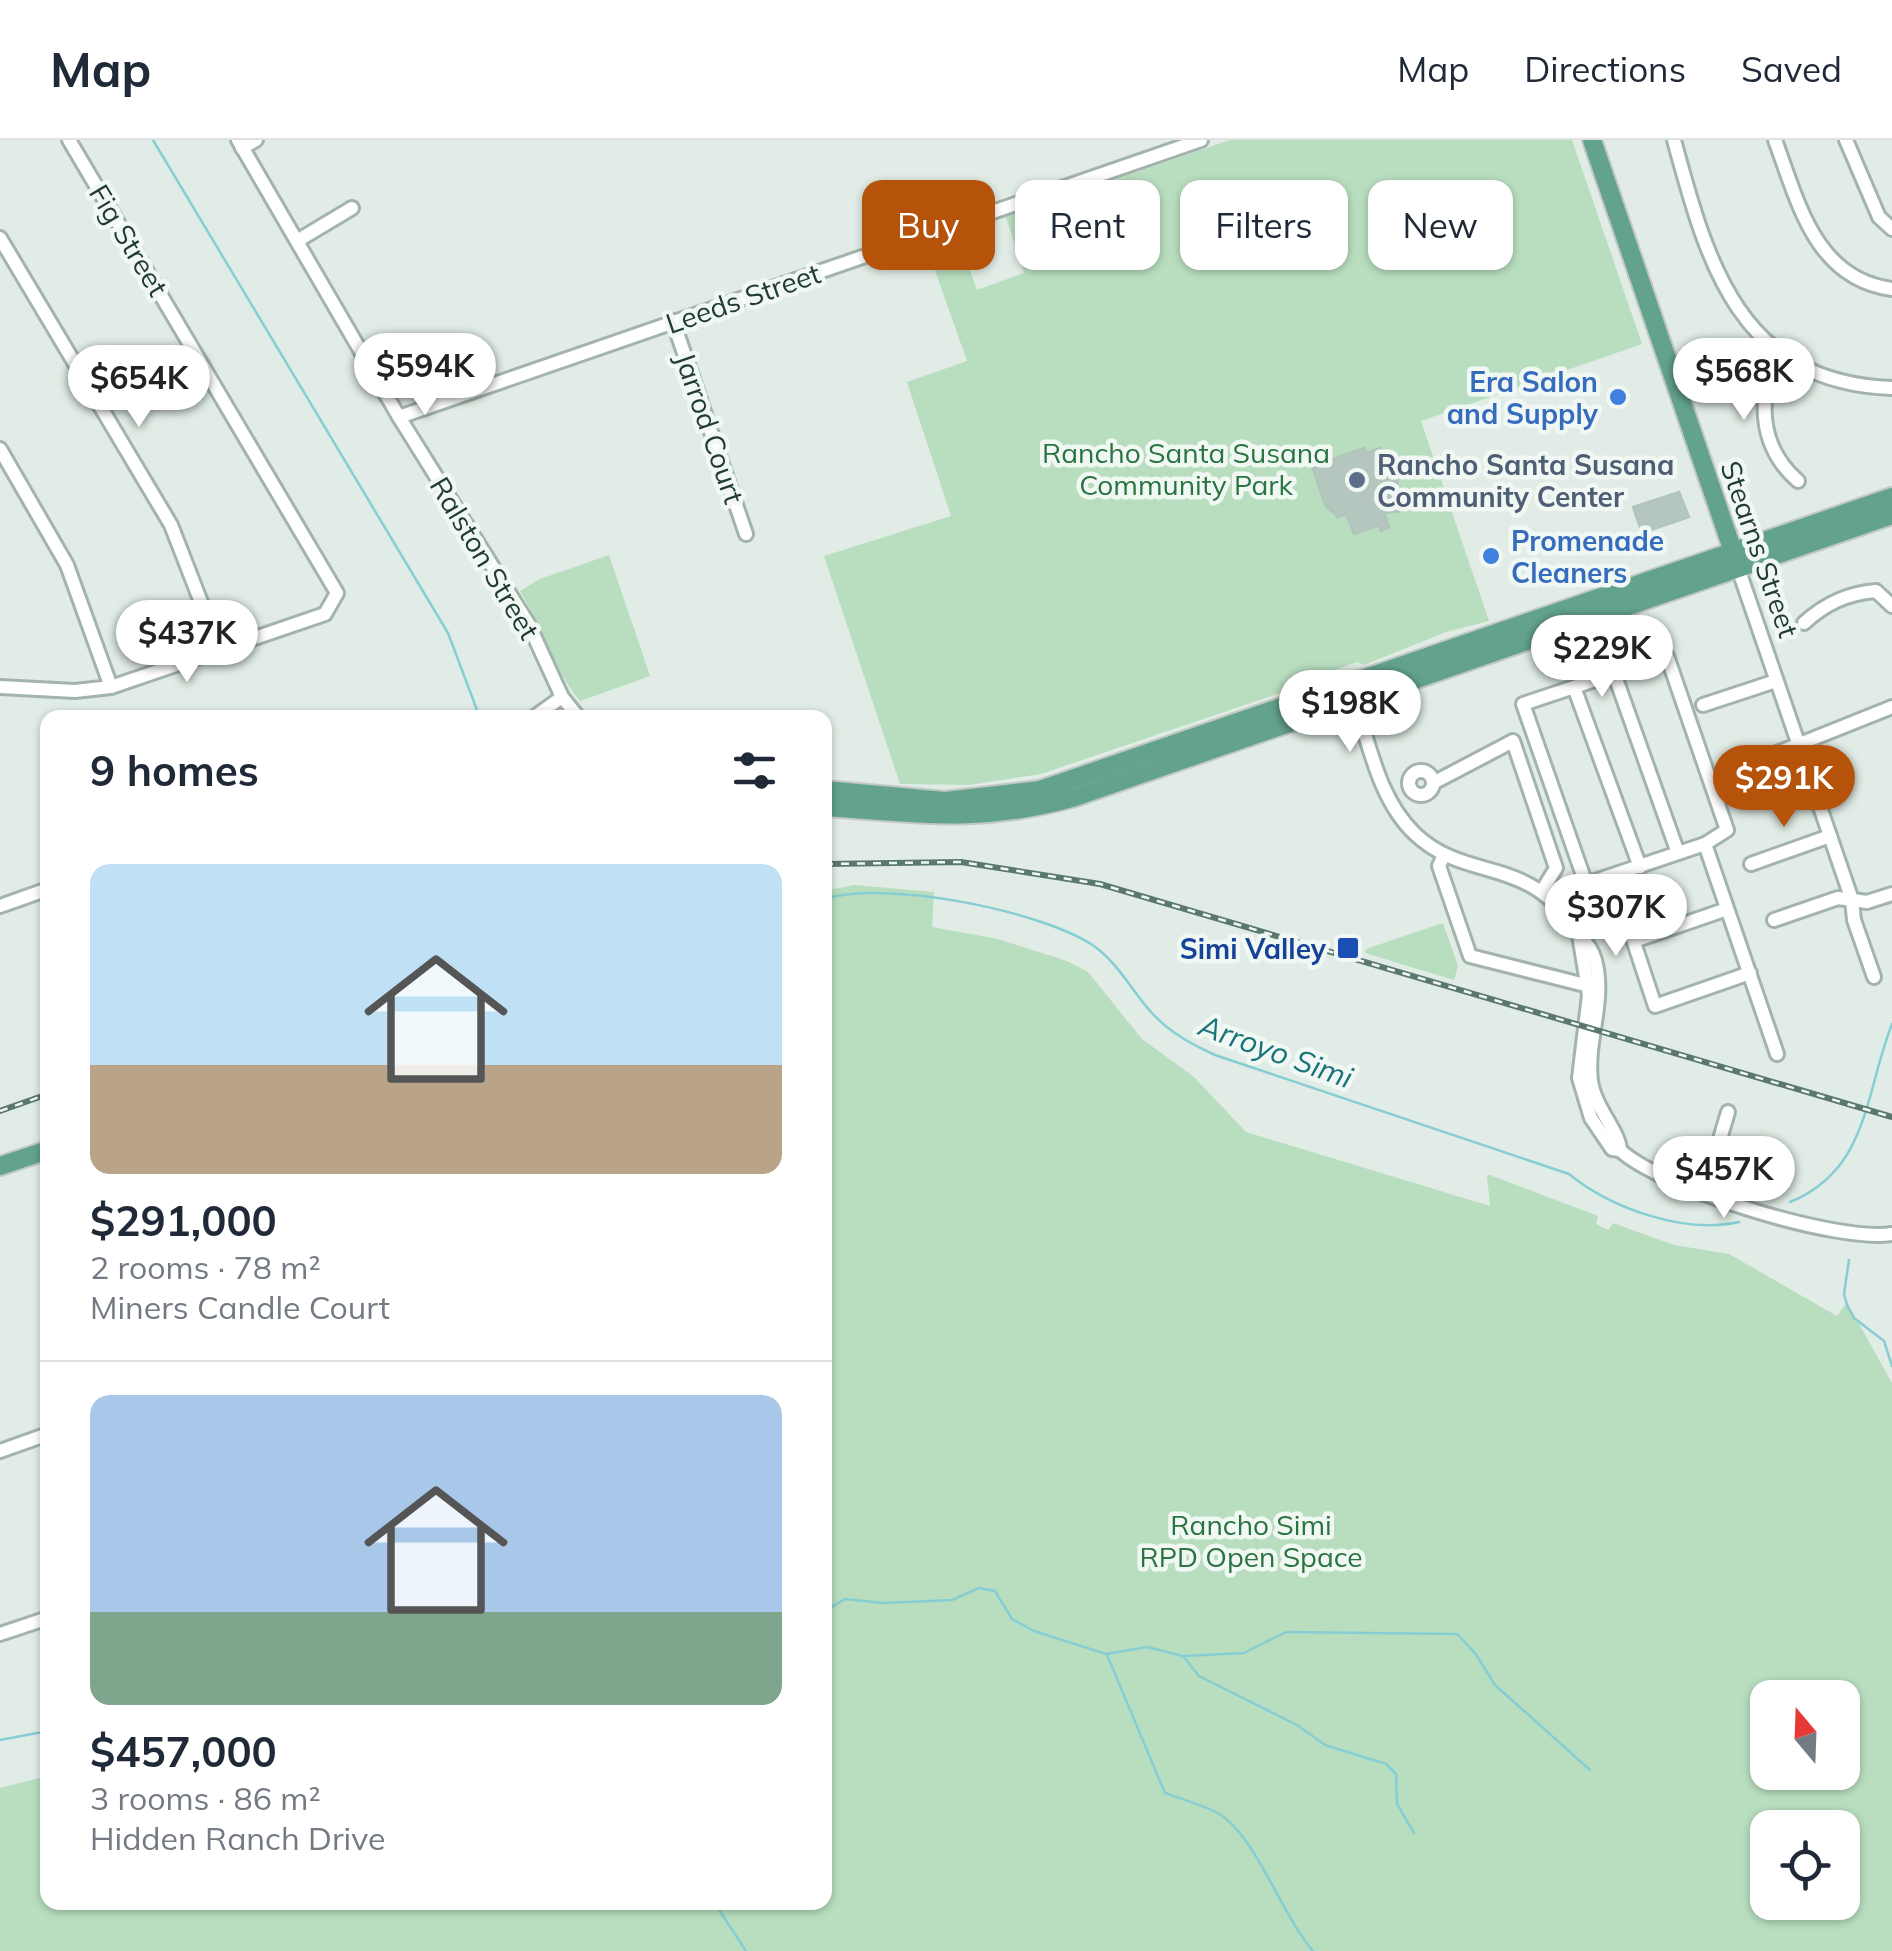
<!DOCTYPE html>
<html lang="en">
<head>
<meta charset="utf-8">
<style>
  body { margin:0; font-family:Mulish,sans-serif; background:#f6f6f7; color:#1f2937; height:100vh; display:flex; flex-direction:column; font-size:38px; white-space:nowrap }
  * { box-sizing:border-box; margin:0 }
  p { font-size:32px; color:#747a83 }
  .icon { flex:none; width:55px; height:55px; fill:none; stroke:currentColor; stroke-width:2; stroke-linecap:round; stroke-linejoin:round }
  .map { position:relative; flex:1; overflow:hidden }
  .drawer { position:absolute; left:40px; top:570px; width:792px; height:1200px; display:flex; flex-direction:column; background:#fff; border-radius:20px; box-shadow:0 2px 8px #0004 }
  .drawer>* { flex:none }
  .top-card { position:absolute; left:862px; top:40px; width:878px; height:90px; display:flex; gap:20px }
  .needle { width:65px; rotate:341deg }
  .buttons { position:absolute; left:1750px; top:1540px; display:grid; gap:20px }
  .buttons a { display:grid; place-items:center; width:110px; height:110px; border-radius:20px; background:#fff; box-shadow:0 2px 8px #0004; font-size:50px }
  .price { position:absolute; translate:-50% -85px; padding:0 22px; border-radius:35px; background:#fff; color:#222; font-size:32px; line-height:65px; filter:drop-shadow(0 2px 5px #0008) }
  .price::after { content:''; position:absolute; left:50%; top:60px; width:30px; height:22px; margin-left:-15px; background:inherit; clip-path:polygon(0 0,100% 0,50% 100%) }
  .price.selected { background:#b45309; color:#fff }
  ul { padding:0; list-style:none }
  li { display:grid; align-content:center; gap:20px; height:530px; padding:0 50px }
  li+li { border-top:2px solid #e0e1e3 }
  li span { display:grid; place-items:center; height:310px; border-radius:20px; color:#555 }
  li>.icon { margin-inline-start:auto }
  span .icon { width:180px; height:180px; fill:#fffc; stroke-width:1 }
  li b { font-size:42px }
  h2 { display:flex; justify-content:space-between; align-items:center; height:120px; padding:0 50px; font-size:42px }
  .pill { padding:0 35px; border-radius:20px; background:#fff; box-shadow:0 2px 8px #0004; font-size:35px; line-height:90px }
  .pill.selected { background:#b45309; color:#fff }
  header { display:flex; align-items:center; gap:60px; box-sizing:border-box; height:140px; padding:0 50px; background:#fff; border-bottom:2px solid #e0e1e3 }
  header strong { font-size:48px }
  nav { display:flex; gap:55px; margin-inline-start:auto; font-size:35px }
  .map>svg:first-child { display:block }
  .green { fill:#b8debf; fill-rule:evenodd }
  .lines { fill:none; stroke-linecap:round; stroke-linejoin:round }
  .stream { stroke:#86ced3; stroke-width:2.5 }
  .building { fill:#b5c6be; stroke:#b2c5bc; stroke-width:2.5 }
  .minor-casing { stroke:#a3b4ac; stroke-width:18 }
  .major-casing { stroke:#c1c8c6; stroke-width:22 }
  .minor { stroke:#fff; stroke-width:12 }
  .major { stroke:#63a38c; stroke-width:18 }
  .rail-casing { stroke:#5a786d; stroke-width:6 }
  .rail { stroke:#f1f8f4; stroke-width:2.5; stroke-dasharray:8; stroke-linecap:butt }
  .shop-dot { fill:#3f7fe0; stroke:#f1f8f4; stroke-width:4 }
  .service-dot { fill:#5c6f8a; stroke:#f1f8f4; stroke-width:4 }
  .transit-dot { fill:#1a4fb4; stroke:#f1f8f4; stroke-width:4 }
  .labels { text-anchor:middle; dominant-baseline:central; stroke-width:9; stroke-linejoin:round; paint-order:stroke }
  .street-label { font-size:28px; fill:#203c32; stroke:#f1f8f4 }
  .shop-label { font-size:28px; font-weight:bold; fill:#366cbe; stroke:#f1f8f4; text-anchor:end }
  .park-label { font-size:28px; fill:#29743f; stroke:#f1f8f4 }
  .service-label { font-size:28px; font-weight:bold; fill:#4e5e75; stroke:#f1f8f4; text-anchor:start }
  .transit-label { font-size:28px; font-weight:bold; fill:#164399; stroke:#f1f8f4; text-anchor:end }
  .water-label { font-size:30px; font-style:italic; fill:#19737a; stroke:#f1f8f4 }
</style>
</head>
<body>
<header>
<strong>Map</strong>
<nav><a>Map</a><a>Directions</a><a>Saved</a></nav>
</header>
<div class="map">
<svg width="1892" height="1811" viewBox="0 0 1892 1811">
  <rect width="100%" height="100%" fill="#e0ece5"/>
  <g class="green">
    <polygon points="1230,0 1572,0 1642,204 1421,281 1489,481 1446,492 1364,525 1357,522 1329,532 1324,538 1041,634 969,645 900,644 824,416 951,376 907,242 967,221 926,105 957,94 977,150 1024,133 1006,77"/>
    <path d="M 609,415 L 650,536 L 580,561 C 553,528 542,488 520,451 L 540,439 Z"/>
    <path d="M 854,745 L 934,752 L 932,787 L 998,799 L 1067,821 L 1088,832 L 1142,899 L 1194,937 L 1246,992 L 1490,1066 L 1487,1035 L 1490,1035 L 1598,1076 L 1596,1084 L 1608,1090 L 1613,1083 L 1674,1105 L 1729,1114 L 1837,1176 L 1847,1162 L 1892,1243 L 1892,1811 L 0,1811 L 0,1648 L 47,1636 L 48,1762 L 825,1762 L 825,751 ZM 1768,1558 L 1842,1558 L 1842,1632 L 1768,1632 ZM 1768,1688 L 1842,1688 L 1842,1762 L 1768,1762 Z"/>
    <polygon points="1443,783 1458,826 1454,840 1365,813 1366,809"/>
  </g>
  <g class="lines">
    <g class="stream">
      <polyline points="153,0 448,493 480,578"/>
      <path d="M 825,759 C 886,740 1037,770 1091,804 C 1118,822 1131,850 1152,873 C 1169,892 1191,904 1215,915 L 1569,1034 C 1612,1069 1684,1094 1739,1082"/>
      <path d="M 1790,1062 C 1869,1030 1865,952 1892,884"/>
      <polyline points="1849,1120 1844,1154 1847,1165 1854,1178 1884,1201 1892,1226"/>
      <polyline points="825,1471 845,1459 883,1463 952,1460 979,1448 995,1451 1012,1479 1034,1491 1106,1514 1147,1507 1183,1516 1199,1536 1297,1585 1325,1605 1386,1624 1396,1634 1397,1664 1414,1693"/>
      <path d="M 1107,1515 L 1165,1653 C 1181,1659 1200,1664 1216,1672 C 1255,1693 1281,1774 1313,1811"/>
      <polyline points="1185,1516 1244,1513 1286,1492 1457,1494 1475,1513 1495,1545 1590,1630"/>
      <polyline points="0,1600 48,1591"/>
      <polyline points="714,1762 746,1811"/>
    </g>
  </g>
  <g class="building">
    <polygon points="1364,308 1366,313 1380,308 1386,327 1397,326 1398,352 1407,356 1409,363 1402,371 1384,373 1389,387 1381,391 1379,385 1354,394 1346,374 1338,377 1325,365 1312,326"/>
    <polygon points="1679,352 1689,377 1642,393 1633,367"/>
  </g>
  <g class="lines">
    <g class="minor-casing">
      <g id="minor">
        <polyline points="238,0 399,277 529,485 562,557 579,578"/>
        <path d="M 1674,0 C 1707,122 1739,243 1892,248"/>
        <path d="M 1775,0 C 1798,62 1815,139 1892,149"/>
        <polyline points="1846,0 1879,77 1892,89"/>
        <polyline points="242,8 256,0"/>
        <polyline points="0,98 171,385 220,511"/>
        <polyline points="297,101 352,68"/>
        <polyline points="673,181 746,394"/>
        <path d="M 1782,212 C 1755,255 1759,307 1798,341"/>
        <polyline points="399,277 1201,0"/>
        <polyline points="0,309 67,425 111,547"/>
        <polyline points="1738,428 1852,760 1854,780 1874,837"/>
        <polyline points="1573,479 1595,540"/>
        <path d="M 1804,483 C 1825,464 1847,453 1876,451 L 1892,466"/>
        <polygon points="1667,516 1727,690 1705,704 1586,744 1523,564"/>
        <polyline points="1614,533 1678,713"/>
        <polyline points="0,547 75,551 111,547 325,474 337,453 69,0"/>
        <polyline points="1574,547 1640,727"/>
        <path d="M 1353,555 C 1369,602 1378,659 1415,694 C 1467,743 1527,714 1575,789 C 1582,800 1591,805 1595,820 C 1606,862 1586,900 1591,941 C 1595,968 1619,991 1620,1010"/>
        <polyline points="1703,565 1776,541"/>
        <polyline points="533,578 562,557"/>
        <circle cx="1421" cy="643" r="12"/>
        <polyline points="1722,635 1892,567"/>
        <polyline points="1433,643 1513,601 1556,728 1542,751"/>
        <polyline points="1705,704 1777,914"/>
        <polyline points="1444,715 1439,726 1470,816 1589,846"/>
        <polyline points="1751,724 1830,696"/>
        <polyline points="1612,736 1655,866 1750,833"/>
        <polyline points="0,766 48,749"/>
        <polyline points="1774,780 1838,758 1867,762 1892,754"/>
        <path d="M 1579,795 L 1589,855 L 1579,938 L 1591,978 L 1612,1009 L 1620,1010 C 1660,1048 1838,1103 1892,1094"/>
        <polyline points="1634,801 1727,769"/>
        <polyline points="1704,1053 1728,972"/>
        <polyline points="0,1311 48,1294"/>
        <polyline points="0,1494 48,1478"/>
      </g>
    </g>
    <g class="major-casing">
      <g id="major">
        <polyline points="1592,0 1736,420"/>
        <polyline points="825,650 945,661 1040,650 1892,357"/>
        <path d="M 825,667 C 920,673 976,684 1072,658 L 1892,375"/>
        <polyline points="0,1026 48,1010"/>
      </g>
    </g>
    <use href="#minor" class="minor"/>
    <use href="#major" class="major"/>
    <g class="rail-casing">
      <g id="rail">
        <polyline points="825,724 961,722 1100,744 1892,977"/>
        <polyline points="0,971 48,954"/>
      </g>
    </g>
    <use href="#rail" class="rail"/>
  </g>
  <g class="shop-dot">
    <circle cx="1618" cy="257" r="10"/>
    <circle cx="1491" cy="416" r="10"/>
  </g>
  <circle class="service-dot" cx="1357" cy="340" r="10"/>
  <rect class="transit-dot" x="1336" y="796" width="24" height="24" rx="5"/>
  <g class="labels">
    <g class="street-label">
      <text transform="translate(129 100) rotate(59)">Fig Street</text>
      <text transform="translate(743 158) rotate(-19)">Leeds Street</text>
      <text transform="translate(710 288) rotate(71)">Jarrod Court</text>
      <text transform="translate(1760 409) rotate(71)">Stearns Street</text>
      <text transform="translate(485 418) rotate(59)">Ralston Street</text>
    </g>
    <g class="shop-label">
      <text x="1598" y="241">Era Salon<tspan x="1598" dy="32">and Supply</tspan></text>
      <text x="1511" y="400" text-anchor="start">Promenade<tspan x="1511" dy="32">Cleaners</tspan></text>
    </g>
    <g class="park-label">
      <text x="1186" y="312">Rancho Santa Susana<tspan x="1186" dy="32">Community Park</tspan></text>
      <text x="1251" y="1384">Rancho Simi<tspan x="1251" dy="32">RPD Open Space</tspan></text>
    </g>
    <g class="service-label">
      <text x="1377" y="324">Rancho Santa Susana<tspan x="1377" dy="32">Community Center</tspan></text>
    </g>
    <g class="transit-label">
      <text x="1326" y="808">Simi Valley</text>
    </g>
    <g class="water-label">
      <text transform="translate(1276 911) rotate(20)">Arroyo Simi</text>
    </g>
  </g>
</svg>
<div class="buttons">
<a><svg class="needle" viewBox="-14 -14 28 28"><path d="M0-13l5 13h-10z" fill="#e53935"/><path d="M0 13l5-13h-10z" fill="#747a83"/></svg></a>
<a><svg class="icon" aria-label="locate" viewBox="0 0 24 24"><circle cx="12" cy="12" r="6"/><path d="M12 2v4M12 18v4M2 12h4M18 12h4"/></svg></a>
</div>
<b class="price" style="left:425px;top:278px">$594K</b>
<b class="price" style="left:1744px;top:283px">$568K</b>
<b class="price" style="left:139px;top:290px">$654K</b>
<b class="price" style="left:187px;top:545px">$437K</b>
<b class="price" style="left:1602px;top:560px">$229K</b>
<b class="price" style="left:1350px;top:615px">$198K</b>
<b class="price selected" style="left:1784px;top:690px">$291K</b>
<b class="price" style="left:1616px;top:819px">$307K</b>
<b class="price" style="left:1724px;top:1081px">$457K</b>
<div class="top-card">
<a class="pill selected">Buy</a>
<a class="pill">Rent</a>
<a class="pill">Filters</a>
<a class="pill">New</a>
</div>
<section class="drawer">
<h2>9 homes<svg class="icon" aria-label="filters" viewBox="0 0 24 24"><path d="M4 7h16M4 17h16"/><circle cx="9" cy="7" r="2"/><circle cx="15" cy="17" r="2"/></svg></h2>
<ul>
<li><span style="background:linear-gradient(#bfe0f5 65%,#b9a48a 0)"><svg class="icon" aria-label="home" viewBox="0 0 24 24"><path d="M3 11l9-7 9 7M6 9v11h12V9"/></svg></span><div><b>$291,000</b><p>2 rooms · 78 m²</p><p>Miners Candle Court</p></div></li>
<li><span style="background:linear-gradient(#a9c7e8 70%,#7fa58c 0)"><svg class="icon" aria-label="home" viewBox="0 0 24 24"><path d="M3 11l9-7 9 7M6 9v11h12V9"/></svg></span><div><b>$457,000</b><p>3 rooms · 86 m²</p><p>Hidden Ranch Drive</p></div></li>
</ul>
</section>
</div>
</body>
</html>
